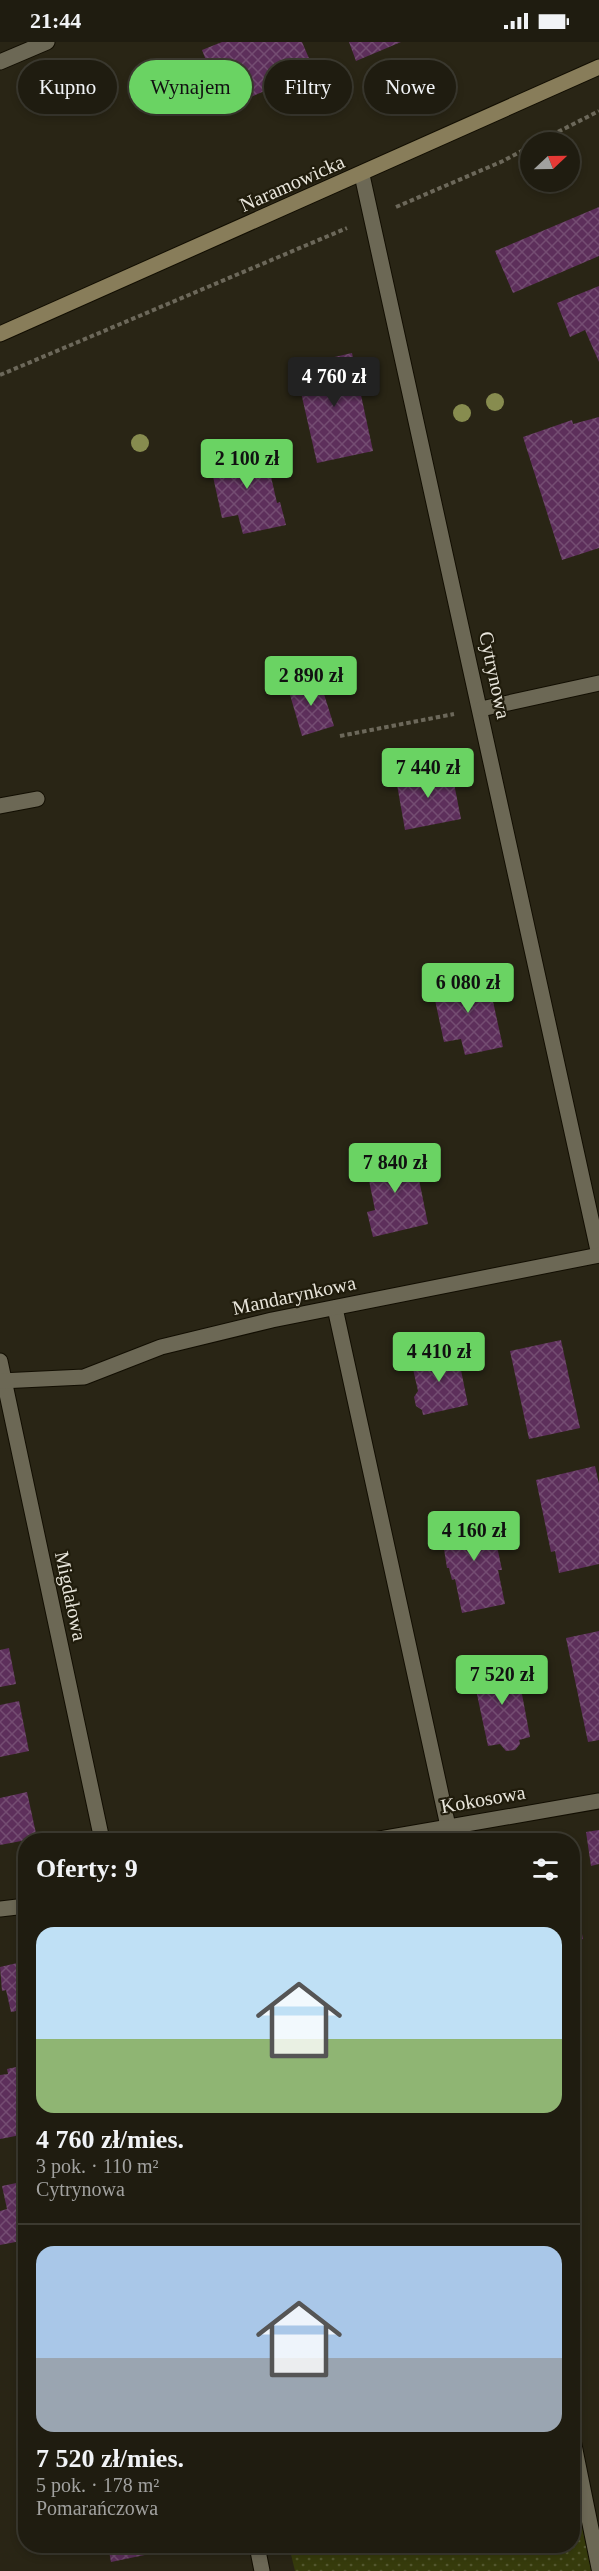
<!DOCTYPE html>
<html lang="pl">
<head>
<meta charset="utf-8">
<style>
  body { margin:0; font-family:Georgia,serif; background:#272519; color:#f1f3f6; height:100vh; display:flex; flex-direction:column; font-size:22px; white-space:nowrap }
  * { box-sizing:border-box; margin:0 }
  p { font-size:20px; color:#a1a19f }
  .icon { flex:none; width:33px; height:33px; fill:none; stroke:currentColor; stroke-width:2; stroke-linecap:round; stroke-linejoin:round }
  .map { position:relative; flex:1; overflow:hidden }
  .panel { position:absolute; left:18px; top:1791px; width:562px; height:720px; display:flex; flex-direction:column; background:#1f1c10; border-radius:24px; box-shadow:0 3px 9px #0003,0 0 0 2px #3c3a30 }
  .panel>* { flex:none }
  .banner { position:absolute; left:18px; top:18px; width:564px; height:54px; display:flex; gap:12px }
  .needle { width:39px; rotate:68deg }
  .controls { position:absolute; left:520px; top:90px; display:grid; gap:12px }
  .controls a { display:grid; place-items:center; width:60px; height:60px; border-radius:50%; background:#1f1c10; box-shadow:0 3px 9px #0003,0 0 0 2px #3c3a30; font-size:30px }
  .price { position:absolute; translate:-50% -51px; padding:0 14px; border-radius:6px; background:#6ad363; color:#111; font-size:20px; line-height:39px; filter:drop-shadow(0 2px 3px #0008) }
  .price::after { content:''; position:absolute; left:50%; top:36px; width:18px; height:14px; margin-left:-9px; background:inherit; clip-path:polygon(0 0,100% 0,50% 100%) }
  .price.on { background:#222; color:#fff }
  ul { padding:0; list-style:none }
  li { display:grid; align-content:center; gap:12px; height:318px; padding:0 18px }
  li+li { border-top:2px solid #3c3a30 }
  li span { display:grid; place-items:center; height:186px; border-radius:18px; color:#555 }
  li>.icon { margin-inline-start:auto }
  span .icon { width:108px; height:108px; fill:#fffc; stroke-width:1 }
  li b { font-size:26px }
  h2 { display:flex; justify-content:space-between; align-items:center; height:72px; padding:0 18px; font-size:26px }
  .chip { padding:0 21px; border-radius:27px; background:#1f1c10; box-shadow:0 3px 9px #0003,0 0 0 2px #3c3a30; font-size:21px; line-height:54px }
  .chip.on { background:#6ad363; color:#111 }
  .status { display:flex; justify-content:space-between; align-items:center; height:42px; padding:0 30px; background:#1f1c10; direction:ltr }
  .status svg { height:16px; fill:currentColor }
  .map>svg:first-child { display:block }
  .grass { fill:url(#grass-dots) }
  .building { fill:url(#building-cross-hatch) }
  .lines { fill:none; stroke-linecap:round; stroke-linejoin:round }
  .street-casing { stroke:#120e02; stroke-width:17 }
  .secondary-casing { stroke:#120e02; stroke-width:17 }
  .path { stroke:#6c685a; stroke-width:4; stroke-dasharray:4.5 3; stroke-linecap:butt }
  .street { stroke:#6c6855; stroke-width:15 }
  .secondary { stroke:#887d5a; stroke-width:15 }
  .tree { fill:#878c4f }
  .labels { text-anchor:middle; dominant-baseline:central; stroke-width:4.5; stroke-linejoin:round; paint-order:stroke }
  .street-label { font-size:20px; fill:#e8e5db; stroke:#201c0c }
</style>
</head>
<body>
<div class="status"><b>21:44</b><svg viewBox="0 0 49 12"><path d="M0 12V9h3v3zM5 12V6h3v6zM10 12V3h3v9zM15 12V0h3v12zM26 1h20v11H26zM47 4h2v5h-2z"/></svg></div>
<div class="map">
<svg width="599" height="2529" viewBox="0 0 599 2529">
  <defs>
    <pattern id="grass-dots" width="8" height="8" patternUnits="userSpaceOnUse" patternTransform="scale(1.5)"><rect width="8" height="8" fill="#363b0c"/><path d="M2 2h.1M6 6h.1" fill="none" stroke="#53572f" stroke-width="1.8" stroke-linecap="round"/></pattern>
    <pattern id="building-cross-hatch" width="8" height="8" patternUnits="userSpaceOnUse" patternTransform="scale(1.5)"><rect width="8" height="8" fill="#5d2f5b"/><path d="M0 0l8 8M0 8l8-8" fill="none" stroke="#744d72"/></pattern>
  </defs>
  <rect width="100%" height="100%" fill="#292515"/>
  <polygon class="grass" points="573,2444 592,2529 295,2529 289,2504 573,2504"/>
  <g class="building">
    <polygon points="222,0 302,0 314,28 225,66 202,8"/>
    <polygon points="349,0 401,0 356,19"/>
    <polygon points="599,165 599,214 513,251 495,209"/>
    <polygon points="599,244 599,320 585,288 570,295 557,261"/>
    <polygon points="352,311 373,409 317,421 295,324"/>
    <polygon points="599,375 599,506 562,518 523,395 572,378 573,382"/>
    <polygon points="264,404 277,461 280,460 286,483 243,492 238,473 222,476 209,416"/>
    <polygon points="319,636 334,684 302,694 288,646"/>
    <polygon points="451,726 461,777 405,788 396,737"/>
    <polygon points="487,932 503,1005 465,1013 461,997 444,1000 432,944"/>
    <polygon points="413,1108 428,1182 373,1195 367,1170 375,1168 365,1119"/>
    <polygon points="561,1298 580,1386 529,1397 510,1309"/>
    <polygon points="457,1308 468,1363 423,1373 422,1368 416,1364 414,1355 418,1349 411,1318"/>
    <polygon points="595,1424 599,1442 599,1522 559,1531 555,1509 551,1510 536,1438"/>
    <polygon points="490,1471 502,1528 498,1528 505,1562 462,1571 455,1537 452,1538 449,1526 447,1526 440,1482"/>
    <polygon points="599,1589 599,1698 588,1700 566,1596"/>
    <polygon points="9,1606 16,1642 0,1645 0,1608"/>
    <polygon points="516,1620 530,1695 519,1698 520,1702 515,1708 506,1709 500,1702 488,1704 472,1629"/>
    <polygon points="19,1659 29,1709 0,1715 0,1663"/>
    <polygon points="27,1750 37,1796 0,1803 0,1756"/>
    <polygon points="599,1788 599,1822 591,1824 586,1790"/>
    <polygon points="575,1859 583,1897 573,1899 573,1860"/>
    <polygon points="26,1919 26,1967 11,1970 6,1948 2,1949 0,1925"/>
    <polygon points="26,2023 26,2092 0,2097 0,2033 8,2032 7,2027"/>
    <polygon points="26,2139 26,2198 0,2203 0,2169 7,2167 2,2144"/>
    <polygon points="108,2504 163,2504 164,2509 111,2520"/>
  </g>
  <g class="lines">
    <g class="street-casing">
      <g id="street">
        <polyline points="0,20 47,0"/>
        <polyline points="362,133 599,1213"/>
        <polyline points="481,667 599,641"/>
        <polyline points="0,764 37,757"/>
        <polyline points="335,1266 451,1798"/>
        <polyline points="0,1319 102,1798"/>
        <polyline points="0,1339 84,1335 161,1305 272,1278 599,1213"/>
        <polyline points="374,1798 599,1759"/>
        <polyline points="0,1867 26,1864"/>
        <polyline points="573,2398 599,2526"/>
        <polyline points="257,2504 262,2529"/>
      </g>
    </g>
    <g class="secondary-casing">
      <polyline id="secondary" points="0,292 599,25"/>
    </g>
    <g class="path">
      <polyline points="538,100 599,69"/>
      <polyline points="396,165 503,119 531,104"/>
      <polyline points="0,333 347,186"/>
      <polyline points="340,694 454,672"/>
    </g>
    <use href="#street" class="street"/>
    <use href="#secondary" class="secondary"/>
  </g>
  <g class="tree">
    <circle cx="495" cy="360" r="9"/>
    <circle cx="462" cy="371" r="9"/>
    <circle cx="140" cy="401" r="9"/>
  </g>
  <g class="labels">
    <g class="street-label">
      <text transform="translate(292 141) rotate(-24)">Naramowicka</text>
      <text transform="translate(495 633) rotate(78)">Cytrynowa</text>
      <text transform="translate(294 1253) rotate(-12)">Mandarynkowa</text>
      <text transform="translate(71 1554) rotate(78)">Migdałowa</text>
      <text transform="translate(483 1757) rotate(-10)">Kokosowa</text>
    </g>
  </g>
</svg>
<div class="controls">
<a><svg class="needle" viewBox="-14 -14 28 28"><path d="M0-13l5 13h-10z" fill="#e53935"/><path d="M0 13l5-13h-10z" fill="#a1a19f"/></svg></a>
</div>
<b class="price on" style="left:334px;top:366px">4 760 zł</b>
<b class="price" style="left:247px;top:448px">2 100 zł</b>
<b class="price" style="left:311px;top:665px">2 890 zł</b>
<b class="price" style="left:428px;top:757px">7 440 zł</b>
<b class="price" style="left:468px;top:972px">6 080 zł</b>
<b class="price" style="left:395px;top:1152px">7 840 zł</b>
<b class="price" style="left:439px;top:1341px">4 410 zł</b>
<b class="price" style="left:474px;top:1520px">4 160 zł</b>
<b class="price" style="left:502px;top:1664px">7 520 zł</b>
<div class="banner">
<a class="chip">Kupno</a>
<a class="chip on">Wynajem</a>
<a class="chip">Filtry</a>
<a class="chip">Nowe</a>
</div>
<section class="panel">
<h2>Oferty: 9<svg class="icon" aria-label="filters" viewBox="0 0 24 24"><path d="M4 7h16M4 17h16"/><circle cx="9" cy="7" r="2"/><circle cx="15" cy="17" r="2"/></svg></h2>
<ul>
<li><span style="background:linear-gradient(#bfe0f5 60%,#8fb573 0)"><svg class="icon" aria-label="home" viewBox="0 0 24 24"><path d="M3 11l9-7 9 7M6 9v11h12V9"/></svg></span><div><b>4 760 zł/mies.</b><p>3 pok. · 110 m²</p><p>Cytrynowa</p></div></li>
<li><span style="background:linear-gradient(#a9c7e8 60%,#9aa5b1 0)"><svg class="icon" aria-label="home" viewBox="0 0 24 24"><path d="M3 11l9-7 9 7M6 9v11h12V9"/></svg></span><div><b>7 520 zł/mies.</b><p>5 pok. · 178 m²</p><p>Pomarańczowa</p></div></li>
</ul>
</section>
</div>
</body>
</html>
